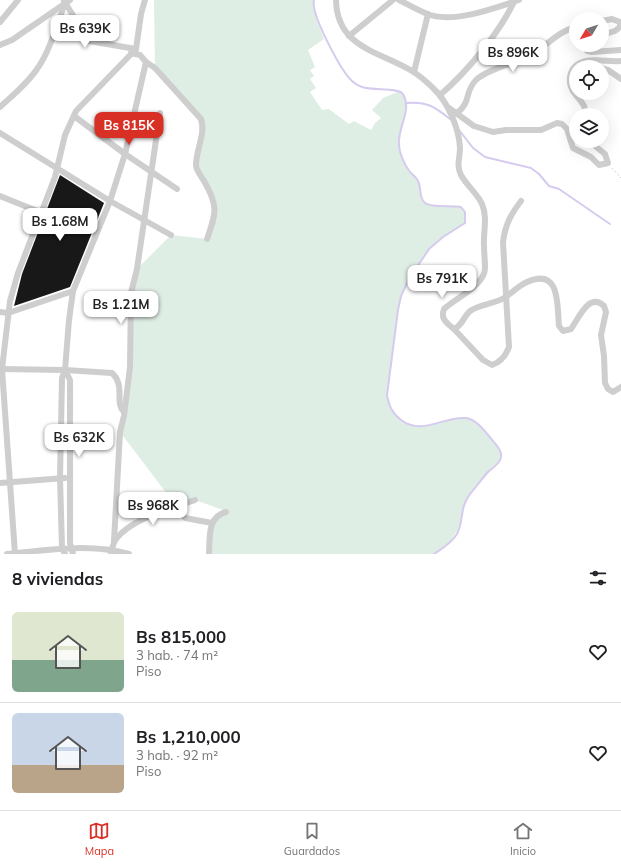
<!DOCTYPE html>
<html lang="es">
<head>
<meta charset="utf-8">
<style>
  body { margin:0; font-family:Mulish,sans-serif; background:#f2f2f2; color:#202124; height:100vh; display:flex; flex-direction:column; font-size:15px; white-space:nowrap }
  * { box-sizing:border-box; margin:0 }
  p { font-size:13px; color:#757577 }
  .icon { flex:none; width:22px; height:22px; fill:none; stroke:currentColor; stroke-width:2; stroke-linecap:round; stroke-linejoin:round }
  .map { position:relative; height:554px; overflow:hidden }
  .details { display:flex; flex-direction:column; background:#fff; flex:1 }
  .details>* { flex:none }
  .needle { width:26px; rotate:231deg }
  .tools { position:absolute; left:569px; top:12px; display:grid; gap:8px }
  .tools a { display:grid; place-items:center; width:40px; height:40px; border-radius:50%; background:#fff; box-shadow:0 4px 16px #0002; font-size:20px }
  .price { position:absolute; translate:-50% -34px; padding:0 9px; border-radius:8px; background:#fff; color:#222; font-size:13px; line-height:26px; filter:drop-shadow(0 1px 2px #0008) }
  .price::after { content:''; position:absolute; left:50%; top:24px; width:12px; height:9px; margin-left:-6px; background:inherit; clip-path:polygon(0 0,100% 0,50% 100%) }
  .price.selected { background:#d93025; color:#fff }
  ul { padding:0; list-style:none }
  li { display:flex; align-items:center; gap:12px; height:100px; padding:0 12px }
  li+li { border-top:1px solid #e0e0e0 }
  li span { display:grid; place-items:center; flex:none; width:112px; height:80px; border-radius:6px; color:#555 }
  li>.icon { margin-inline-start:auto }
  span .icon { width:48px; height:48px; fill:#fffc; stroke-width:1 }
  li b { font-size:17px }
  h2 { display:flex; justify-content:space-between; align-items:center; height:48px; padding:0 12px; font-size:17px }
  .dock { display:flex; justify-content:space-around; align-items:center; height:56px; border-top:1px solid #e0e0e0; background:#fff; font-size:11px; color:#757577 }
  .dock a { display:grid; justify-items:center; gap:2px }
  .dock .selected { color:#d93025 }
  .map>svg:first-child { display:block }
  .green { fill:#dfeee5 }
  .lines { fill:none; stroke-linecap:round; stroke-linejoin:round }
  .stream { stroke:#d6cbee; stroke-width:2 }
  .building { fill:#181818 }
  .path { stroke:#cecece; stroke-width:1; stroke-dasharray:2 2; stroke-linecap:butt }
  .minor { stroke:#cecece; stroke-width:6 }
</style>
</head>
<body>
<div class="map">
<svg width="621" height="554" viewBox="0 0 621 554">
  <rect width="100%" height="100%" fill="#fff"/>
  <path class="green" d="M 154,0 L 314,0 L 316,18 L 324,39 L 308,50 L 315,67 L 310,70 L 314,76 L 310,79 L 316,88 L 310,92 L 322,110 L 329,109 L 349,124 L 354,121 L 371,130 L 375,123 L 381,118 L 372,110 L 383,98 L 400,91 C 414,106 399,124 399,141 C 398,152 405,165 411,173 C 413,175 418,179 419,182 C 421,190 418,200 427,204 C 435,208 451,205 461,207 L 465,212 L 465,223 L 443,237 L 429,250 L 409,279 L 401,296 L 398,310 L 387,395 C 389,408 391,413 402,421 C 425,437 446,412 468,419 C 477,421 483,429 489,436 C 496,444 502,450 500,460 L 471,493 L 463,508 L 459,528 L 449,543 L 434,554 L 209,554 L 212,523 L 226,511 L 195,500 L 177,507 L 120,432 L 130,367 L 131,293 L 137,269 L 171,235 L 207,239 L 215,207 L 196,165 L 203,126 L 155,68 Z"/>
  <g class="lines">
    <g class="stream">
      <path d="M 314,0 C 310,13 341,71 352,81 C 354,83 359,86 362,87 C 373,91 398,87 403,94 C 412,109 399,126 399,141 C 398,151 404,164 410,172 C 413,175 417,178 418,181 C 422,188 418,197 425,203 C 431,208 452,205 461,207 L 465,212 L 465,223 L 443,237 L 429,249 L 409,279 L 401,296 L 398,310 L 387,395 C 389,406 392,413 401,420 C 423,436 443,416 466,418 C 478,420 486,433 493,441 C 497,446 504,453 500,460 C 498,465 491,469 487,473 C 481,480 476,487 470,494 C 459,509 464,521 457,534 C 452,542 442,549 434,554"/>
      <path d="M 406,103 C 427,101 435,107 450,119"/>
      <polyline points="459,130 473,148 485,157 531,168 539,174 549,186 559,189 610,224"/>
    </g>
  </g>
  <polygon class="building" points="60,175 104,203 70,287 14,306 22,274"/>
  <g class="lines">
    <polyline class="path" points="612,168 621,178"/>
    <g class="minor">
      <path d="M 336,0 C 337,48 379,51 412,71 C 420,76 427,82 433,88 C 448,102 459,128 460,148 C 460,158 456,165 461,175 C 467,186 477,193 482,204 C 488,218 483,232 484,246 C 484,253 485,260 485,267 C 485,271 484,275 481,279 C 473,291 455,299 444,309 C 440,319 447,323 454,329 C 463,325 463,317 470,311 C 480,304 494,304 504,298 C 512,293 518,286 527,282 C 561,267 557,306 559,326 L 563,331 L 571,329 C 579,318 589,292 604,306 L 606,312 L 601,335 L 604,356 L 605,383 L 608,389 L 613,392 L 621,387"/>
      <path d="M 399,0 C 409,5 419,11 430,15 C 455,23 495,8 519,0"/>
      <polyline points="64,1 89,41 136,49"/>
      <polyline points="602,21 612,19 620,22 620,27 615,31 602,35"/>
      <polyline points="0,22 18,0"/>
      <polyline points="349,36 393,0"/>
      <polyline points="0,45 12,40 70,0"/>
      <polyline points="585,45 587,51 592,52 621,50"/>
      <path d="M 146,62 L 155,68 L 201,119 C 206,134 196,149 196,165 C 196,170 201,176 204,181 C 219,207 216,213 207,239"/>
      <polyline points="585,64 591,64 600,67"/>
      <polyline points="602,68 608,70 621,79"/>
      <polyline points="414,72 428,14"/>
      <path d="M 440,95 C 467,72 499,33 514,2"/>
      <path d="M 0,107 C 13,95 27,84 37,69 C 50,51 57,24 65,3"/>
      <polyline points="449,108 474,126 493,132 506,130 541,130 557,123 562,124 567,129 573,148 591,157 599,165 608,163 605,154 589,141"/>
      <path d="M 456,114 C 472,102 464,92 476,80 C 487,69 517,63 532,54 C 548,45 557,32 576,27"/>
      <path d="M 586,115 C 586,104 579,100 573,91 C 570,86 569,79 571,73 C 578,53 605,63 621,61"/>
      <polyline points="74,116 125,154 177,189"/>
      <polyline points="0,133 110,201 171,235"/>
      <polyline points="0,196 42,213"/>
      <polyline points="0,312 8,313 73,291"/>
      <path d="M 454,329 L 483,360 L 492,365 C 501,362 506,355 509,347 L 503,242 C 505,225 511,214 521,201"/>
      <path d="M 0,369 L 65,370 L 112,373 C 126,386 114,403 124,412"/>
      <polyline points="65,370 70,380 70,543 73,554"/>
      <polyline points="0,483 65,478"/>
      <polyline points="177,507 185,518 212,523"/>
      <polyline points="114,541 120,432 124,416 130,367 131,293 137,269 160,113"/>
      <path d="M 7,554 C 46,550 91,543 129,554"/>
      <polyline points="15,554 2,369 10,301 18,273 55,177 65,135 76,111 136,49 141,14 145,0"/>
      <polyline points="65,554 62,548 60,478 62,378 65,370 69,320 73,291 110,201 125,154 146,62 140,55 131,53"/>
      <path d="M 111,554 C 112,549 113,543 116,539 C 132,518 170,509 195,500"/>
      <path d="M 209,554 C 210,537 207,517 226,512"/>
    </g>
  </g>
</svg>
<div class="tools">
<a><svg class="needle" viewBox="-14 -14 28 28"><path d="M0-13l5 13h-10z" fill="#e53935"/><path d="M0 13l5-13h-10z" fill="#757577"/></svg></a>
<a><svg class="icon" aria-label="locate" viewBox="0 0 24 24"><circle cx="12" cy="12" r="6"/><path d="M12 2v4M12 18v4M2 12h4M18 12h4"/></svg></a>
<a><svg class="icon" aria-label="layers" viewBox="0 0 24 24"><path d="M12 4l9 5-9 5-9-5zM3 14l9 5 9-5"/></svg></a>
</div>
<b class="price" style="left:85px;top:49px">Bs 639K</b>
<b class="price" style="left:513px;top:73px">Bs 896K</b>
<b class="price selected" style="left:129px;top:146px">Bs 815K</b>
<b class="price" style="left:60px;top:242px">Bs 1.68M</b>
<b class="price" style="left:442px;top:299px">Bs 791K</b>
<b class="price" style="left:121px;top:325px">Bs 1.21M</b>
<b class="price" style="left:79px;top:458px">Bs 632K</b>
<b class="price" style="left:153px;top:526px">Bs 968K</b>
</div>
<section class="details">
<h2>8 viviendas<svg class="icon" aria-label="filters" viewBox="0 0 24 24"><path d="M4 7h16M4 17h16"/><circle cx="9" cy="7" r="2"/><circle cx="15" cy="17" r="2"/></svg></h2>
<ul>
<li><span style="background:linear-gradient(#dfe7d0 60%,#7fa58c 0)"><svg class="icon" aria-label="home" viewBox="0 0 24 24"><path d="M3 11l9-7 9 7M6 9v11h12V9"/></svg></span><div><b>Bs 815,000</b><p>3 hab. · 74 m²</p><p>Piso</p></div><svg class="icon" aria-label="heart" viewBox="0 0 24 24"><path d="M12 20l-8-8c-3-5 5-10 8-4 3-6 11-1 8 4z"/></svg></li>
<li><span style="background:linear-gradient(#c9d6e8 65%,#b9a48a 0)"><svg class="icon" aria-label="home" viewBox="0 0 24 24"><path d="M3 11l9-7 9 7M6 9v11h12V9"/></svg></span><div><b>Bs 1,210,000</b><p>3 hab. · 92 m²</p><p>Piso</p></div><svg class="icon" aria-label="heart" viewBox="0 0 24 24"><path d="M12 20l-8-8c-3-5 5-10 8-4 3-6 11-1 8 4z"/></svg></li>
</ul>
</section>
<nav class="dock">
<a class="selected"><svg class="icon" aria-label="map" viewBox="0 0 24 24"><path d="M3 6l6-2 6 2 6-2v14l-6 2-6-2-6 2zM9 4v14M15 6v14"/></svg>Mapa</a>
<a><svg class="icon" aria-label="saved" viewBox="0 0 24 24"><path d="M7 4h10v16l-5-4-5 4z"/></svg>Guardados</a>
<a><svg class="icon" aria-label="home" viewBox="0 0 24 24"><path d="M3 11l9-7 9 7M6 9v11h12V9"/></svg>Inicio</a>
</nav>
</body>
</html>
